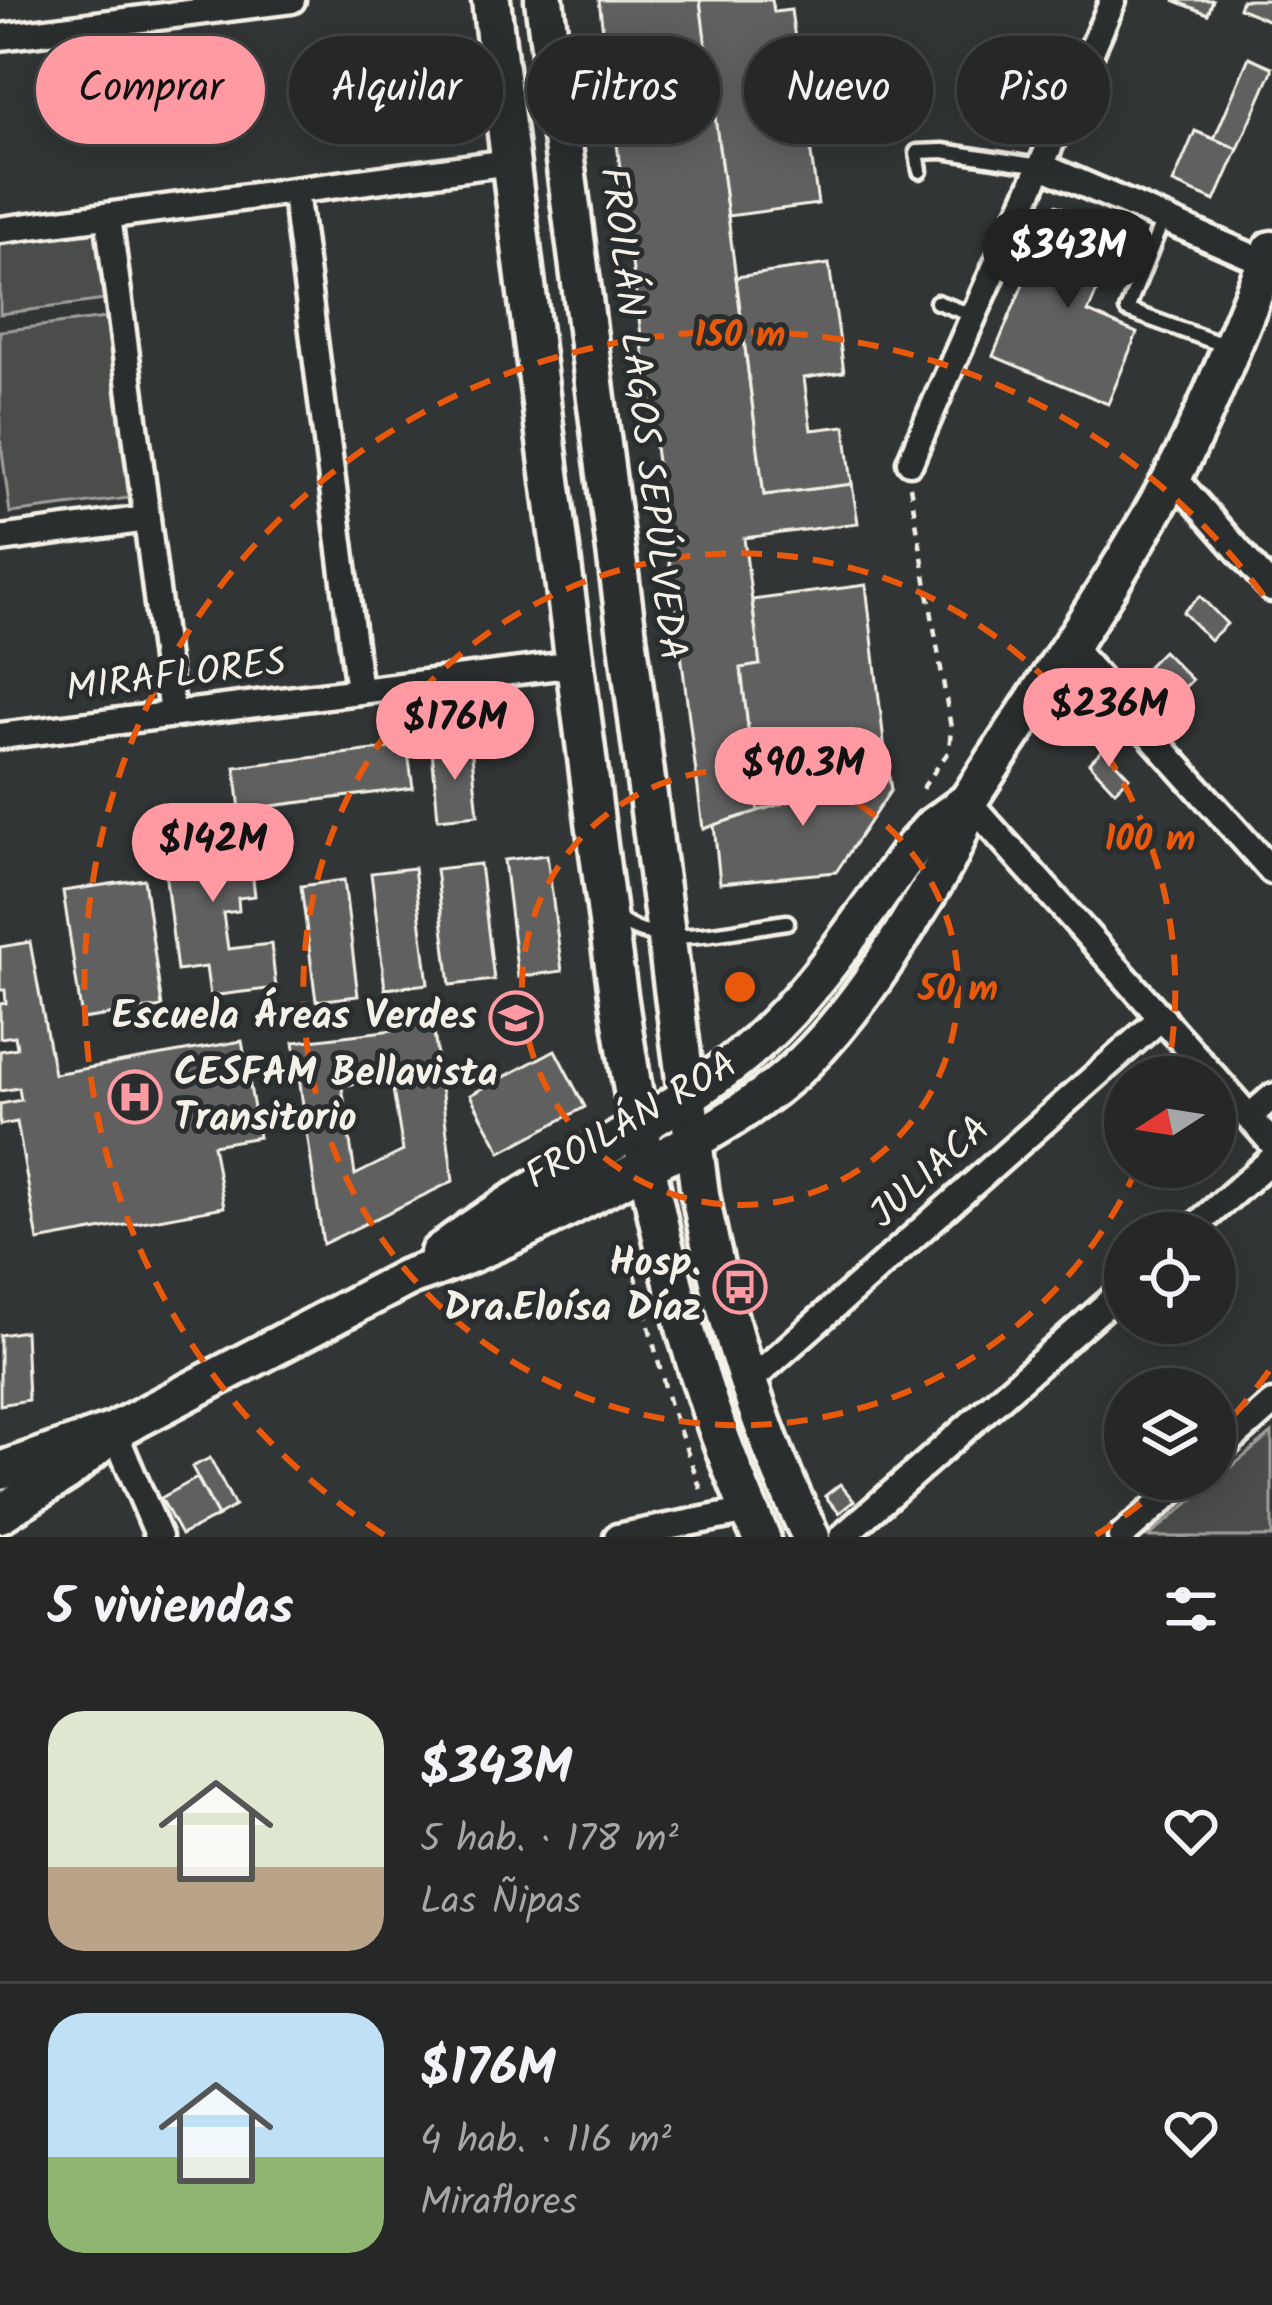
<!DOCTYPE html>
<html lang="es">
<head>
<meta charset="utf-8">
<style>
  body { margin:0; font-family:Kalam,sans-serif; background:#2e3030; color:#f1f3f6; height:100vh; display:flex; flex-direction:column; font-size:45px; white-space:nowrap }
  * { box-sizing:border-box; margin:0 }
  p { font-size:39px; color:#a4a6a8 }
  .icon { flex:none; width:66px; height:66px; fill:none; stroke:currentColor; stroke-width:2; stroke-linecap:round; stroke-linejoin:round }
  .map { position:relative; height:1537px; overflow:hidden }
  .side { display:flex; flex-direction:column; background:#262828; flex:1 }
  .side>* { flex:none }
  .top-card { position:absolute; left:36px; top:36px; width:1200px; height:108px; display:flex; gap:24px }
  .needle { width:78px; rotate:258deg }
  .buttons { position:absolute; left:1104px; top:1056px; display:grid; gap:24px }
  .buttons a { display:grid; place-items:center; width:132px; height:132px; border-radius:50%; background:#262828; box-shadow:0 6px 30px #0003,0 0 0 3px #424445; font-size:60px }
  .price { position:absolute; translate:-50% -102px; padding:0 27px; border-radius:42px; background:#ff9aa2; color:#111; font-size:39px; line-height:78px; filter:drop-shadow(0 3px 6px #0008) }
  .price::after { content:''; position:absolute; left:50%; top:72px; width:36px; height:27px; margin-left:-18px; background:inherit; clip-path:polygon(0 0,100% 0,50% 100%) }
  .price.on { background:#222; color:#fff }
  ul { padding:0; list-style:none }
  li { display:flex; align-items:center; gap:36px; height:300px; padding:0 48px }
  li+li { border-top:3px solid #424445 }
  li span { display:grid; place-items:center; flex:none; width:336px; height:240px; border-radius:36px; color:#555 }
  li>.icon { margin-inline-start:auto }
  span .icon { width:144px; height:144px; fill:#fffc; stroke-width:1 }
  li b { font-size:51px }
  h2 { display:flex; justify-content:space-between; align-items:center; height:144px; padding:0 48px; font-size:51px }
  .tag { padding:0 42px; border-radius:54px; background:#262828; box-shadow:0 6px 30px #0003,0 0 0 3px #424445; font-size:42px; line-height:108px }
  .tag.on { background:#ff9aa2; color:#111 }
  .map>svg:first-child { display:block }
  .green { fill:#4b4d4c; stroke:#a09f9a; stroke-width:3 }
  .building { fill:#5f605f; stroke:#f4f1e8; stroke-width:3; fill-rule:evenodd }
  .lines { fill:none; stroke-linecap:round; stroke-linejoin:round }
  .lane-casing { stroke:#f4f1e8; stroke-width:21 }
  .street-casing { stroke:#f4f1e8; stroke-width:33 }
  .secondary-casing { stroke:#f4f1e8; stroke-width:45 }
  .path { stroke:#f4f1e8; stroke-width:4.5; stroke-dasharray:9 9; stroke-linecap:butt }
  .lane { stroke:#2a2d2e; stroke-width:12 }
  .street { stroke:#2a2d2e; stroke-width:24 }
  .secondary { stroke:#2a2d2e; stroke-width:36 }
  .ring { fill:none; stroke:#e8590c; stroke-width:6; stroke-dasharray:21 15 }
  .labels { text-anchor:middle; dominant-baseline:central; stroke-width:10; stroke-linejoin:round; paint-order:stroke }
  .street-label { font-size:39px; fill:#f4f1e8; stroke:#2a2d2e }
  .poi-label { font-size:39px; font-weight:bold; fill:#f4f1e8; stroke:#2a2d2e; text-anchor:end }
  .centre { fill:#e8590c; stroke:#2a2d2e; stroke-width:6 }
  .ring-label { font-size:36px; text-anchor:middle; font-weight:bold; fill:#e8590c; stroke:#2a2d2e; stroke-width:10; stroke-linejoin:round; paint-order:stroke }
</style>
</head>
<body>
<div class="map">
<svg width="1272" height="1537" viewBox="0 0 1272 1537">
  <rect width="100%" height="100%" fill="#323535"/>
  <filter id="ink" filterUnits="userSpaceOnUse"><feTurbulence type="fractalNoise" baseFrequency=".00833" numOctaves="2"/><feDisplacementMap in="SourceGraphic" scale="24" xChannelSelector="R" yChannelSelector="G"/><feConvolveMatrix kernelMatrix="1 2 1 2 8 2 1 2 1" color-interpolation-filters="sRGB"/></filter>
  <g filter="url(#ink)">
    <g class="green">
      <polygon points="95,230 105,300 0,314 0,242"/>
      <polygon points="106,318 129,498 10,513 0,436 0,331"/>
      <polygon points="1272,1433 1272,1537 1148,1537"/>
    </g>
    <g class="building">
      <polygon points="599,0 700,0 764,495 852,484 858,523 744,538 760,665 741,668 758,811 703,829"/>
      <polygon points="700,0 772,0 774,12 791,10 818,204 728,216"/>
      <polygon points="1173,0 1213,0 1208,14"/>
      <polygon points="1242,0 1272,0 1272,22 1239,8"/>
      <polygon points="1249,57 1272,67 1272,71 1238,149 1214,139"/>
      <polygon points="1195,131 1238,149 1215,201 1173,183"/>
      <polygon points="1056,205 1122,232 1088,312 1137,333 1108,404 993,356"/>
      <polygon points="829,264 844,372 804,378 811,430 845,426 852,484 764,495 736,277"/>
      <polygon points="866,585 885,751 813,794 758,811 741,668 760,665 752,600"/>
      <polygon points="1200,596 1227,624 1210,640 1183,612"/>
      <polygon points="1163,651 1192,680 1176,696 1148,666"/>
      <polygon points="407,746 413,788 240,810 235,767"/>
      <polygon points="471,746 478,815 438,819 432,750"/>
      <polygon points="1103,749 1129,777 1115,791 1089,763"/>
      <polygon points="885,751 891,790 836,872 720,883 714,825 813,794"/>
      <polygon points="246,820 255,896 238,898 239,911 223,913 228,949 271,944 276,988 210,996 206,967 177,971 160,829"/>
      <polygon points="547,855 562,971 518,977 504,860"/>
      <polygon points="480,864 494,980 450,985 436,869"/>
      <polygon points="414,868 428,984 385,989 371,873"/>
      <polygon points="144,879 162,1007 82,1019 63,891"/>
      <polygon points="344,880 358,996 316,1001 301,886"/>
      <polygon points="30,942 54,1074 242,1041 259,1137 213,1145 224,1207 38,1241 17,1122 0,1125 0,1104 21,1100 19,1088 0,1091 0,1051 17,1048 15,1036 0,1038 0,1004 6,1003 5,990 0,990 0,947"/>
      <path d="M 431,1008 L 453,1181 L 323,1244 L 294,1042 L 410,1028 L 408,1013 ZM 391,1077 L 403,1151 L 355,1175 L 342,1086 Z"/>
      <polygon points="555,1050 585,1107 501,1152 470,1095"/>
      <polygon points="25,1331 28,1400 0,1405 0,1335"/>
      <polygon points="210,1458 235,1506 218,1516 192,1467"/>
      <polygon points="197,1478 218,1516 181,1535 161,1498"/>
      <polygon points="840,1484 854,1501 839,1513 825,1496"/>
    </g>
    <g class="lines">
      <g class="lane-casing">
        <g id="lane">
          <polyline points="920,171 917,152 943,151 1040,166"/>
          <polyline points="1163,219 1127,310 1226,346"/>
          <polyline points="937,302 972,315"/>
          <path d="M 618,918 C 655,953 740,928 787,922"/>
        </g>
      </g>
      <g class="street-casing">
        <g id="street">
          <polyline points="0,37 292,0"/>
          <polyline points="1044,167 1266,263"/>
          <polyline points="295,191 359,691"/>
          <polyline points="108,216 172,714"/>
          <polyline points="0,230 510,162"/>
          <path d="M 910,462 C 975,307 1048,156 1113,0"/>
          <polyline points="1173,476 1272,589"/>
          <polyline points="0,539 147,519"/>
          <polyline points="1069,645 1272,871"/>
          <polyline points="0,736 575,664"/>
          <polyline points="968,801 1214,1077"/>
          <polyline points="1215,1078 1272,1143"/>
          <polyline points="1249,1117 1272,1097"/>
          <polyline points="1188,1233 1272,1159"/>
          <polyline points="748,1383 1162,1017"/>
          <polyline points="114,1431 159,1537"/>
          <polyline points="1215,1454 1272,1404"/>
          <polyline points="617,1537 749,1511"/>
          <polyline points="842,1537 1125,1288"/>
          <polyline points="1121,1537 1187,1479"/>
        </g>
      </g>
      <g class="secondary-casing">
        <g id="secondary">
          <path d="M 491,0 C 520,250 554,500 586,750 C 620,1015 648,1291 761,1537"/>
          <path d="M 544,0 L 700,1194 C 722,1312 758,1428 811,1537"/>
          <path d="M 439,1253 C 534,1180 645,1134 738,1059 C 809,1002 859,921 912,849 L 932,827 L 968,801"/>
          <path d="M 0,1471 L 114,1431 L 406,1278 C 495,1249 572,1206 654,1162 C 707,1134 761,1104 805,1061 C 848,1019 883,967 914,915 C 937,878 960,844 968,801 C 1038,694 1112,588 1173,476 C 1212,403 1239,326 1272,250"/>
          <polyline points="0,1514 67,1472 104,1440"/>
        </g>
      </g>
      <g class="path">
        <polyline points="910,486 951,728 949,751 917,796"/>
        <polyline points="635,1274 669,1402 702,1492"/>
      </g>
      <use href="#lane" class="lane"/>
      <use href="#street" class="street"/>
      <use href="#secondary" class="secondary"/>
    </g>
  </g>
  <g class="ring">
    <circle cx="740" cy="987" r="218"/>
    <path d="M1137 1168A436 436 0 1 1 1167 1074"/>
    <path d="M1269 1371A654 654 0 0 1 1218 1433M1169 1481A654 654 0 0 1 1096 1535M384 1535A654 654 0 1 1 1269 603"/>
  </g>
  <defs>
    <g id="school-ring" transform="scale(2.7)"><circle r="9.5" fill="#2a2d2e" stroke="#ff9aa2" stroke-width="1.5"/><path d="M0-5L7-2L0 1L-7-2ZM-4 1L0 2.5L4 1V4Q0 6-4 4Z" fill="#ff9aa2"/></g>
    <g id="hospital-ring" transform="scale(2.7)"><circle r="9.5" fill="#2a2d2e" stroke="#ff9aa2" stroke-width="1.5"/><path d="M-5-5h3v3.5h4V-5h3V5h-3V1.5h-4V5h-3Z" fill="#ff9aa2"/></g>
    <g id="bus-ring" transform="scale(2.7)"><circle r="9.5" fill="#2a2d2e" stroke="#ff9aa2" stroke-width="1.5"/><path d="M-5-6H5V4H4V6H2V4H-2V6H-4V4H-5ZM-3.5-4V0h7V-4ZM-3.5 1.2v1.5H-2V1.2ZM2 1.2v1.5H3.5V1.2Z" fill="#ff9aa2"/></g>
  </defs>
  <g fill-rule="evenodd">
    <use href="#school-ring" x="516" y="1018"/>
    <use href="#hospital-ring" x="135" y="1097"/>
    <use href="#bus-ring" x="740" y="1287"/>
  </g>
  <g class="labels">
    <g class="street-label">
      <text transform="translate(641 414) rotate(83)">FROILÁN LAGOS SEPÚLVEDA</text>
      <text transform="translate(176 677) rotate(-7)">MIRAFLORES</text>
      <text transform="translate(632 1122) rotate(-30)">FROILÁN ROA</text>
      <text transform="translate(931 1173) rotate(-42)">JULIACA</text>
    </g>
    <g class="poi-label">
      <text x="477" y="1018">Escuela Áreas Verdes</text>
      <text x="174" y="1075" text-anchor="start">CESFAM Bellavista<tspan x="174" dy="45">Transitorio</tspan></text>
      <text x="701" y="1265">Hosp.<tspan x="701" dy="45">Dra.Eloísa Díaz</tspan></text>
    </g>
  </g>
  <circle cx="740" cy="987" r="18" class="centre"/>
  <g class="ring-label">
    <text x="740" y="346">150 m</text>
    <text x="1150" y="850">100 m</text>
    <text x="958" y="1000">50 m</text>
  </g>
</svg>
<div class="buttons">
<a><svg class="needle" viewBox="-14 -14 28 28"><path d="M0-13l5 13h-10z" fill="#e53935"/><path d="M0 13l5-13h-10z" fill="#a4a6a8"/></svg></a>
<a><svg class="icon" aria-label="locate" viewBox="0 0 24 24"><circle cx="12" cy="12" r="6"/><path d="M12 2v4M12 18v4M2 12h4M18 12h4"/></svg></a>
<a><svg class="icon" aria-label="layers" viewBox="0 0 24 24"><path d="M12 4l9 5-9 5-9-5zM3 14l9 5 9-5"/></svg></a>
</div>
<b class="price on" style="left:1068px;top:311px">$343M</b>
<b class="price" style="left:1109px;top:770px">$236M</b>
<b class="price" style="left:455px;top:783px">$176M</b>
<b class="price" style="left:803px;top:829px">$90.3M</b>
<b class="price" style="left:213px;top:905px">$142M</b>
<div class="top-card">
<a class="tag on">Comprar</a>
<a class="tag">Alquilar</a>
<a class="tag">Filtros</a>
<a class="tag">Nuevo</a>
<a class="tag">Piso</a>
</div>
</div>
<section class="side">
<h2>5 viviendas<svg class="icon" aria-label="filters" viewBox="0 0 24 24"><path d="M4 7h16M4 17h16"/><circle cx="9" cy="7" r="2"/><circle cx="15" cy="17" r="2"/></svg></h2>
<ul>
<li><span style="background:linear-gradient(#dfe7d0 65%,#b9a48a 0)"><svg class="icon" aria-label="home" viewBox="0 0 24 24"><path d="M3 11l9-7 9 7M6 9v11h12V9"/></svg></span><div><b>$343M</b><p>5 hab. · 178 m²</p><p>Las Ñipas</p></div><svg class="icon" aria-label="heart" viewBox="0 0 24 24"><path d="M12 20l-8-8c-3-5 5-10 8-4 3-6 11-1 8 4z"/></svg></li>
<li><span style="background:linear-gradient(#bfe0f5 60%,#8fb573 0)"><svg class="icon" aria-label="home" viewBox="0 0 24 24"><path d="M3 11l9-7 9 7M6 9v11h12V9"/></svg></span><div><b>$176M</b><p>4 hab. · 116 m²</p><p>Miraflores</p></div><svg class="icon" aria-label="heart" viewBox="0 0 24 24"><path d="M12 20l-8-8c-3-5 5-10 8-4 3-6 11-1 8 4z"/></svg></li>
</ul>
</section>
</body>
</html>
